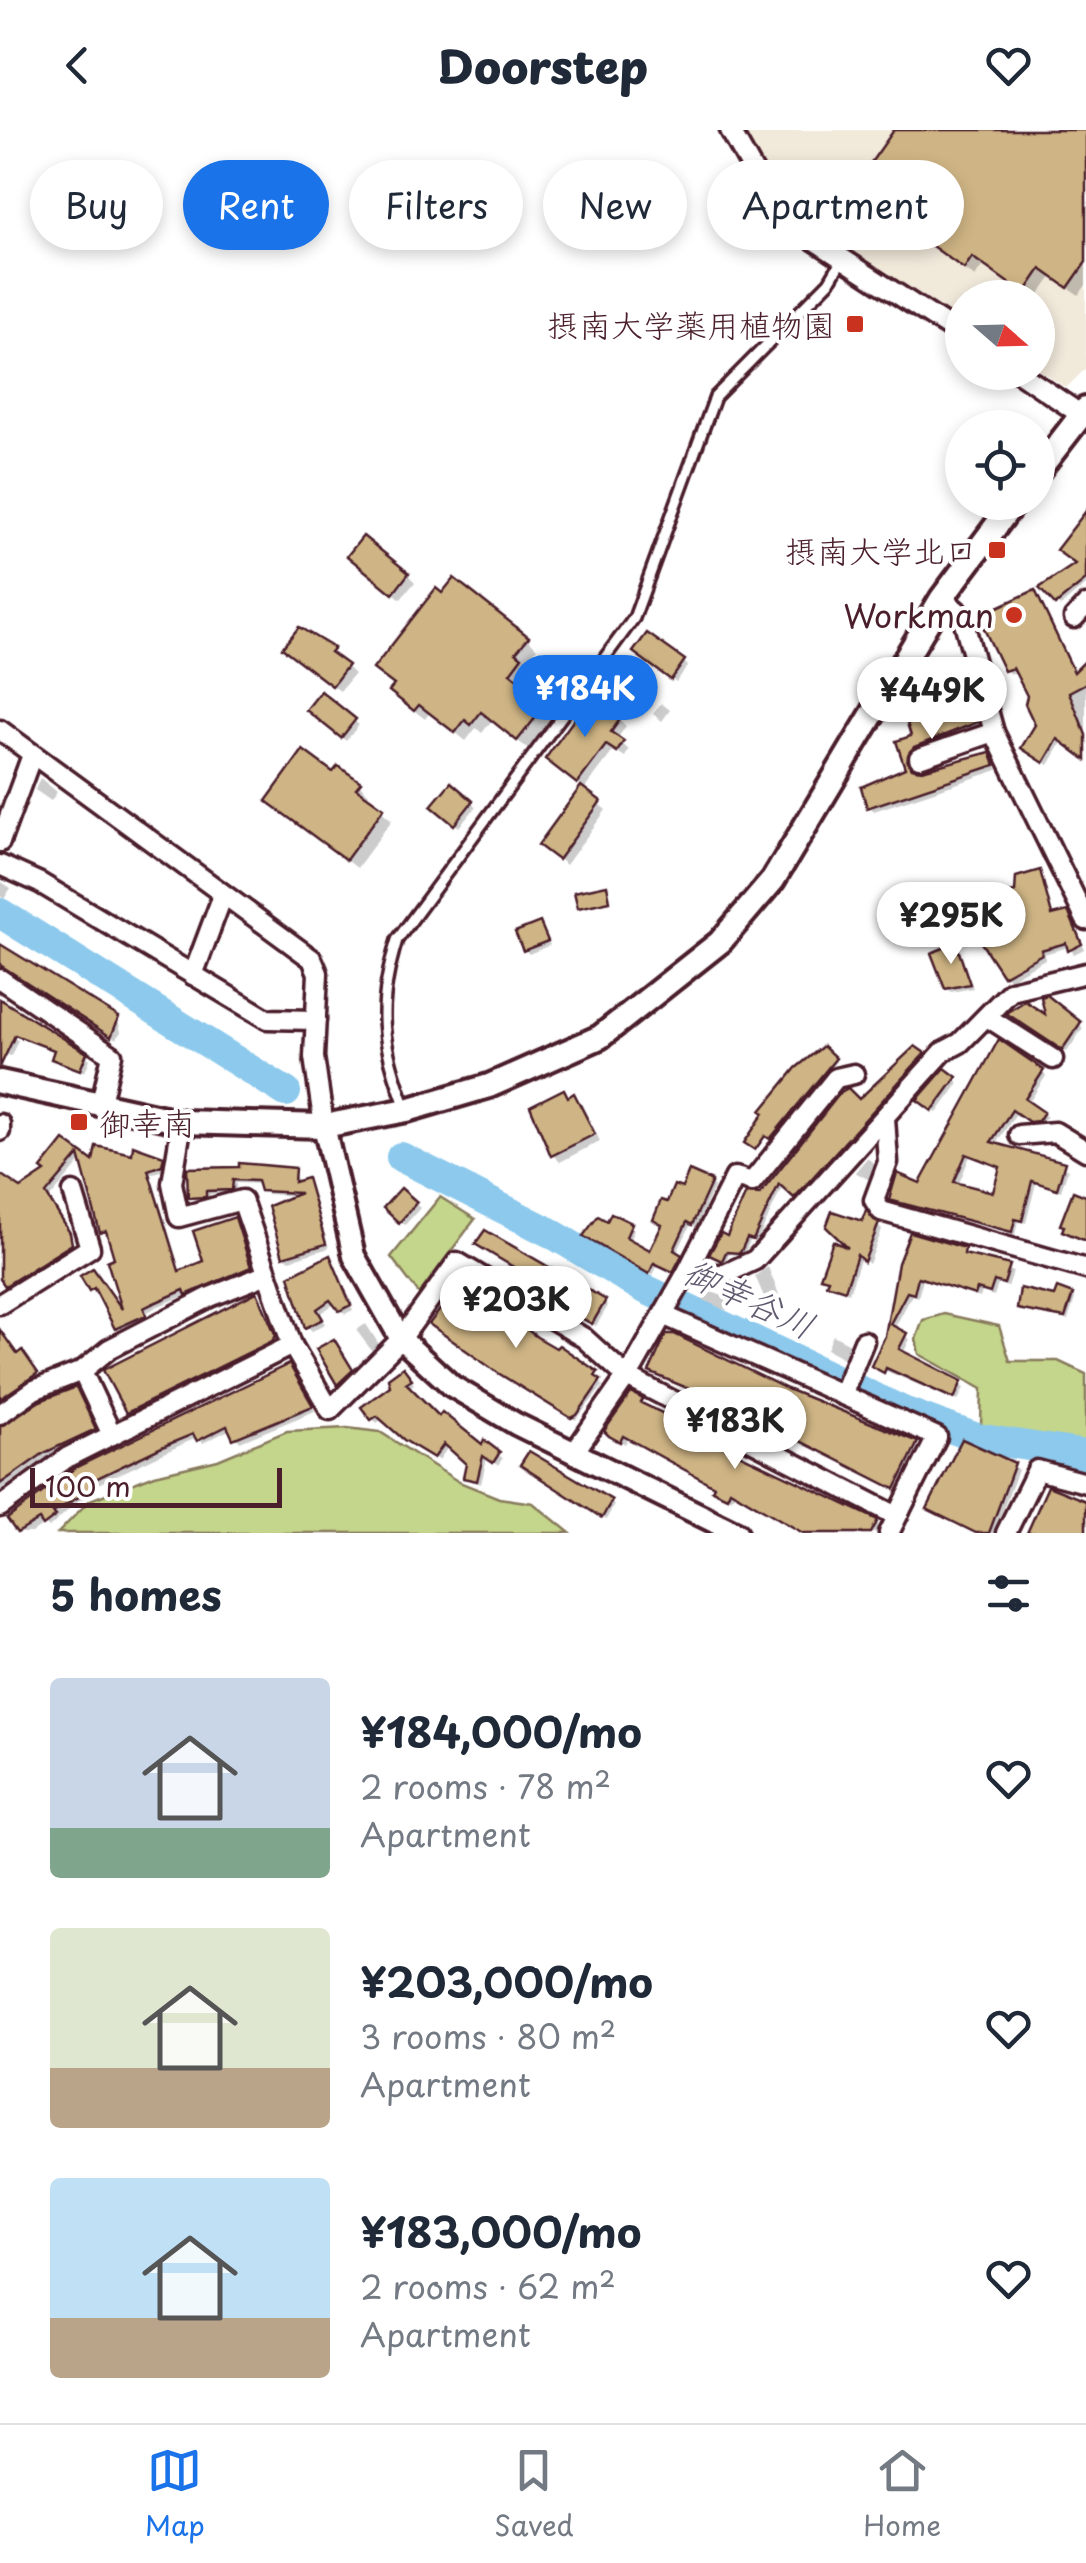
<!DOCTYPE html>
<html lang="en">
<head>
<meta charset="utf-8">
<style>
  body { margin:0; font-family:"Playpen Sans","Klee One",sans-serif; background:#f6f6f7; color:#1f2937; height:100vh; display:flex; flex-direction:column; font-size:38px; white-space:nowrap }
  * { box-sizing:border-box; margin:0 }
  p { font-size:32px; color:#747a83 }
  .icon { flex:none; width:55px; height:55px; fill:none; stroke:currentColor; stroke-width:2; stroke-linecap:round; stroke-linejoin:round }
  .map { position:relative; height:1403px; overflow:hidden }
  .drawer { display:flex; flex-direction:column; background:#fff; flex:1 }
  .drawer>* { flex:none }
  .banner { position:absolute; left:30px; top:30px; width:1028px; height:90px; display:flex; gap:20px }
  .needle { width:65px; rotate:110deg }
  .controls { position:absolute; left:945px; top:150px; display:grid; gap:20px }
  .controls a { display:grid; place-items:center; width:110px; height:110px; border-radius:50%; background:#fff; box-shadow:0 5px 15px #0003; font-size:50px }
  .scale { position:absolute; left:30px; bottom:25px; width:252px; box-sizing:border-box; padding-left:10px; border:5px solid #4a1f2b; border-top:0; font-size:28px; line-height:35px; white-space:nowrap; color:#4a1f2b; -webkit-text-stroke:8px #fff; paint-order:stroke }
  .price { position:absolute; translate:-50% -85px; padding:0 22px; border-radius:35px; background:#fff; color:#222; font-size:32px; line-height:65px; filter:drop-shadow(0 2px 5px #0008) }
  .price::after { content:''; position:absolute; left:50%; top:60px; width:30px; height:22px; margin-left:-15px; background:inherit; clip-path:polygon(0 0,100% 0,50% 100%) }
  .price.on { background:#1a73e8; color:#fff }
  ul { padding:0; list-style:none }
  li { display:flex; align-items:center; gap:30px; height:250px; padding:0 50px }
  li span { display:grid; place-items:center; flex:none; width:280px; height:200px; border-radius:10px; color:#555 }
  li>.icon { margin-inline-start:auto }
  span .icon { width:120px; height:120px; fill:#fffc; stroke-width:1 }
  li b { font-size:42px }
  h2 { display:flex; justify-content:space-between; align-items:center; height:120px; padding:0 50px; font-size:42px }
  .chip { padding:0 35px; border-radius:45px; background:#fff; box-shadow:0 5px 15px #0003; font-size:35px; line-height:90px }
  .chip.on { background:#1a73e8; color:#fff }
  header { display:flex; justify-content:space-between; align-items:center; height:130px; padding:0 50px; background:#fff; font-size:45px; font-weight:800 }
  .tabs { display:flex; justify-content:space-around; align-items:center; height:140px; border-top:2px solid #e0e1e3; background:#fff; font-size:28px; color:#747a83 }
  .tabs a { display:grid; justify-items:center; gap:5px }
  .tabs .on { color:#1a73e8 }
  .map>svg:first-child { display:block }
  .built { fill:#f1e9da }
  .green { fill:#c4d68b; stroke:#877a5b; stroke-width:2.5 }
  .shadow { fill:#0003; fill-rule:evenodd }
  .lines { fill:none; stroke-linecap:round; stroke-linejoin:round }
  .river { stroke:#8cc9ec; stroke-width:30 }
  .building { fill:#cfb585; stroke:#4a1f2b; stroke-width:2.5; fill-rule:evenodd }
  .service-casing { stroke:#4a1f2b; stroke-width:16 }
  .minor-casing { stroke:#4a1f2b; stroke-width:25 }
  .tertiary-casing { stroke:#4a1f2b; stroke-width:28 }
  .secondary-casing { stroke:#4a1f2b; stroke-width:30 }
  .service { stroke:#fff; stroke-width:9 }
  .minor { stroke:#fff; stroke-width:18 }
  .tertiary { stroke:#fff; stroke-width:20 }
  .secondary { stroke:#fff; stroke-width:22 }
  .poi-dot { fill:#c8321e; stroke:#fff; stroke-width:4 }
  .labels { text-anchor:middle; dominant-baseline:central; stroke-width:8; stroke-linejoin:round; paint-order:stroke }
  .poi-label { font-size:32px; fill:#4a1f2b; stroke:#fff; text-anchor:end }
  .water-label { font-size:35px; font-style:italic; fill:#615a6f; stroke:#fff }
</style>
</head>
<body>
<header><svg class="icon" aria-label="back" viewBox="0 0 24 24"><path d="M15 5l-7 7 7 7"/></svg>Doorstep<svg class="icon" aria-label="heart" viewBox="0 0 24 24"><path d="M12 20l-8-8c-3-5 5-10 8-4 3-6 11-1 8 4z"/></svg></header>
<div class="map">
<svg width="1086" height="1403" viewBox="0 0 1086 1403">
  <rect width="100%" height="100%" fill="#fff"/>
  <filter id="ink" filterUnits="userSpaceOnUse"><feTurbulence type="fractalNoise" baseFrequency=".01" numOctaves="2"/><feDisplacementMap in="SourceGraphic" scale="20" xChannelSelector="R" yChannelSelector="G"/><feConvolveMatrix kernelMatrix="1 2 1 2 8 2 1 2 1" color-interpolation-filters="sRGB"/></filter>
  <g filter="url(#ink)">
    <polygon class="built" points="739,0 1086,0 1086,238 1066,258 1038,239 1038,168 962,168 962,191 820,100 785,69 759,37"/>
    <g class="green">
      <polygon points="440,1067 475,1089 419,1164 391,1127"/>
      <polygon points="944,1184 999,1196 1010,1231 1058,1231 1086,1244 1086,1339 1040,1324 981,1295 982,1259 919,1224 916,1209 923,1190"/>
      <polygon points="347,1298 380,1302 459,1352 499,1368 533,1373 570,1403 58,1403 90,1370 155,1345 218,1330 287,1301"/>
    </g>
    <g class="shadow">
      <polygon points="897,0 1086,0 1086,155 1079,165 1052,147 1037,168 1029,168 983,135 975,147 938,121 928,111 935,101 863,48"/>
      <polygon points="1086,385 1086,455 1060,477 1043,458 1079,435"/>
      <polygon points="357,433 408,445 415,452 401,469"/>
      <polygon points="1038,467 1075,543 1086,531 1086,628 1063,611 1049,635 1028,622 1038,595 1017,541 1010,544 1006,540"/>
      <polygon points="527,508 537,518 525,533 531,538 519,553 556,583 528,619 492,590 482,603 476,598 466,611 430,582 425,589 402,571"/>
      <polygon points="322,513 354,544 340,561 292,525"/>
      <polygon points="640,526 684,532 688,536 676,552"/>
      <polygon points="964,544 982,597 919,621 911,638 922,643 989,624 998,640 874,681 869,676 908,640 899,613 914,608"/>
      <polygon points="322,564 359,595 346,611 314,584"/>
      <polygon points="661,573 670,580 662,591 653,584"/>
      <polygon points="620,590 626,596 617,609 629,620 625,627 614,620 583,661 606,680 566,735 541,715 583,657 555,636"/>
      <polygon points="334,646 359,654 369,664 366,668 392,690 357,738 269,671"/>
      <polygon points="40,648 57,662 51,671 35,660"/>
      <polygon points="451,656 476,677 459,697 435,676"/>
      <polygon points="1039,743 1054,787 1067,783 1071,788 1084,819 1074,824 1069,817 1044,824 1045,829 1010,849 1005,845 1015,775"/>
      <polygon points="0,751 11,758 4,769 0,766"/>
      <polygon points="539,795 550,815 529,824 525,819"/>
      <polygon points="955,816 973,858 951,862 947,858"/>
      <polygon points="17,844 118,889 121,902 116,909"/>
      <polygon points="4,873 85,925 90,929 85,942 58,932 54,928 56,921 0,878"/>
      <polygon points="1013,887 1079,894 1083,898 1067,922"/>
      <polygon points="0,903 18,910 11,926 0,922"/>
      <polygon points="822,919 836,931 773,1009 767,1005 757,1019 748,1014"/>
      <polygon points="915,919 927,928 799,1070 783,1055 757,1112 751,1109 743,1126 729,1124 725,1133 716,1128 761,1067"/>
      <path d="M 1042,942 L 1046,946 L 1028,974 L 1047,987 L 1035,995 L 1017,982 L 995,1015 L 1068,1039 L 1061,1061 L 1036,1053 L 1026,1093 L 1018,1091 L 1015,1105 L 891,1068 L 921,1056 ZM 970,1026 L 1002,1039 L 995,1065 L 958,1056 Z"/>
      <polygon points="955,949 959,953 937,983 924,974"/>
      <polygon points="563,962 581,973 600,1011 560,1032 553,1025"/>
      <polygon points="65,1014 94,1035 134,1027 162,1028 166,1039 151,1044 181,1143 206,1133 234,1090 254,1141 192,1168 189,1164 156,1177 146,1183 149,1189 121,1202 99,1162 95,1164 83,1147 126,1186 117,1129 110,1105 102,1102 83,1029 49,1069 75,1119 13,1157 0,1140 0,1047 21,1061 48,1042"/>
      <polygon points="867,1028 878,1036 873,1052 855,1042"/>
      <polygon points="294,1040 298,1054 306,1051 310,1055 329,1118 290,1130 285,1126 299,1066 267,1064 261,1054 236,1053 236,1063 210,1064 209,1070 195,1071 187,1053 189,1041"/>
      <polygon points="711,1053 714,1057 696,1097 691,1094 676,1125 684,1130 677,1144 658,1135 653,1145 590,1110 608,1094 630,1095 634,1099 629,1112 651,1124 668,1076 683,1062"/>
      <polygon points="401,1061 420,1078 405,1095 386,1078"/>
      <polygon points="867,1085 882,1100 869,1134 861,1127 849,1163 833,1157 823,1146 858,1124"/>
      <polygon points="912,1105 964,1120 968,1127 1013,1142 1008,1157 998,1154 994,1166 982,1162 980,1168 923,1150 918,1167 912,1165 894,1199 910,1209 903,1224 964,1258 958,1271 874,1236 887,1206 884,1204"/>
      <polygon points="329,1128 353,1180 345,1184 336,1173 319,1184 325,1194 312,1201 307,1196"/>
      <polygon points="768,1137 779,1165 765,1169 755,1146"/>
      <polygon points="706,1160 726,1167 730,1171 727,1180 705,1175 701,1171"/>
      <polygon points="257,1165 279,1212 276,1215 132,1286 128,1282"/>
      <polygon points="1072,1166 1075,1169 1068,1190 1019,1179"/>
      <polygon points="604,1172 608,1176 596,1196 583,1188"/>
      <polygon points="366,1194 380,1216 372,1221 356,1200"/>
      <polygon points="436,1197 536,1209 596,1244 603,1256 576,1290"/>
      <polygon points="833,1205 850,1214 847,1230 827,1219"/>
      <polygon points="0,1208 17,1227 26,1228 40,1248 0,1276"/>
      <polygon points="338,1216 355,1245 343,1257 320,1220"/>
      <polygon points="292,1241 315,1281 240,1312 231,1299 203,1313 198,1307 96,1355 98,1361 78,1371 49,1398 45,1394 32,1403 20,1403 11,1390"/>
      <polygon points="652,1242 786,1261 921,1318 900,1361"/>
      <polygon points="407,1244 414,1254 408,1258 439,1290 503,1328 498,1335 487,1328 481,1354 466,1347 469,1334 449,1316 439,1330 411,1314 382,1289 377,1293 373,1289"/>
      <polygon points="79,1264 98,1304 49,1326 0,1362 0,1296"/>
      <polygon points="631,1266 703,1308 877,1392 880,1403 808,1403 735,1363 731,1369 720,1363 716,1357 628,1308 625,1314 612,1305"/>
      <polygon points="1014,1336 1018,1340 994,1403 976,1403 930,1379"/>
      <polygon points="527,1338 610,1372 614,1375 606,1390"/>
    </g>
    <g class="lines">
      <g class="river">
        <polyline points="0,783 286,962"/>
        <polyline points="401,1027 551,1103 643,1158 903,1281 977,1308 1086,1325"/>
      </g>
    </g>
    <g class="building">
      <polygon points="894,0 1086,0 1086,132 1068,158 1041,139 1024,164 972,127 964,139 925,111 933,99 860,48"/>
      <polygon points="1086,381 1086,450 1055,475 1039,458 1075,434 1056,420"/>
      <polygon points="363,406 409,443 393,464 347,426"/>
      <polygon points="454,448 529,507 516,522 522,527 510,543 548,572 517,611 481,582 471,595 465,590 455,603 419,575 414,581 389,561 394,555 373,539 436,458 442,463"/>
      <polygon points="1035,460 1074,542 1086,530 1086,553 1069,562 1086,605 1086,630 1058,609 1044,633 1021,618 1035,595 1025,574 1027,566 1013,538 1004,541 978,486"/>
      <polygon points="299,497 334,518 330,522 348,535 332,556 282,518"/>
      <polygon points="647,503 685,530 671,550 633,522"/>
      <polygon points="964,541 978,592 914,617 907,631 912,638 922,640 990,622 995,635 867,678 861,657 905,638 896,611 911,606 907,593 920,589 918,562"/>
      <polygon points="321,561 356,589 341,608 306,580"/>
      <polygon points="591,566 621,588 611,602 624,611 617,622 606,615 577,654 545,629"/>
      <polygon points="303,620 333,642 338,636 361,652 356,658 384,678 346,730 266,671"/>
      <polygon points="451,652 473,671 454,695 431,676"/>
      <polygon points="581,656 601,671 558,730 538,715"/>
      <polygon points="1040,740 1052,785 1068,781 1082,814 1068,821 1066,813 1041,820 1042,824 1003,846 980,811 1008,792 1003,776 1012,773 1010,763 1015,762 1016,747"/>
      <polygon points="607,755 610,771 578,778 574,762"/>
      <polygon points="540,792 548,811 523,821 515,802"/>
      <polygon points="956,813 970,854 945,859 931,823"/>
      <polygon points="0,814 119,887 111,907 0,835"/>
      <polygon points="1047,865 1081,892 1062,920 1006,883 1025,871 1045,884 1041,867"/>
      <polygon points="0,869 87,923 80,940 51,929 54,920 15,905 0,937"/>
      <path d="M 999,909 L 1044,940 L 1025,969 L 1044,982 L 1038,991 L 1029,992 L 1012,980 L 991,1012 L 1065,1032 L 1057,1059 L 1032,1051 L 1022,1091 L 1015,1089 L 1012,1102 L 889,1070 L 897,1043 L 920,1053 ZM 966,1024 L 1000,1037 L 993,1062 L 954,1052 Z"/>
      <polygon points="823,916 836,928 770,1009 765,1006 755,1020 744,1013 764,983 761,981 796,938"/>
      <polygon points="915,916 925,923 794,1068 779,1054 753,1110 747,1108 740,1123 726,1122 722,1131 709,1125 721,1103 727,1106 746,1063 760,1064 841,962 848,958 859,969"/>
      <polygon points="945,938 957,947 932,981 917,970"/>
      <polygon points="564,959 568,967 574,963 595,1004 551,1026 530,976"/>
      <polygon points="64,1010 93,1031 96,1016 132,1024 133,1015 164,1026 162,1035 148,1040 179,1141 203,1131 193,1101 235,1087 251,1137 186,1165 184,1160 152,1174 144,1178 146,1185 115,1199 94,1158 89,1161 80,1146 93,1138 122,1179 107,1131 114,1128 106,1101 100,1103 79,1025 46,1064 70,1103 72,1114 5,1156 0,1149 0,1044 21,1058 45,1042 41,1039"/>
      <polygon points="239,1033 295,1038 294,1052 307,1048 326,1114 283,1127 268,1076 300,1063 260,1061 257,1051 233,1050 232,1060 206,1061 206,1067 188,1068 187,1038 239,1037"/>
      <polygon points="689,1041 712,1051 692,1095 687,1092 674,1120 682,1125 673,1142 654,1133 649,1144 583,1106 598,1086 607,1091 611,1083 632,1093 626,1107 650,1120 662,1095 653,1090 661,1070 667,1072 674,1055 682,1058"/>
      <polygon points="401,1058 417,1072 399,1093 383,1078"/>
      <polygon points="1073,1061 1086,1066 1086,1111 1062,1101 1064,1096 1060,1095"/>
      <polygon points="866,1080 879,1093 864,1132 857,1125 845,1160 826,1154 828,1149 820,1147 833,1111 848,1118 826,1097 832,1081 862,1091"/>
      <polygon points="485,1100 606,1170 592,1194 576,1185 580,1177 475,1114"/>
      <polygon points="910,1102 965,1118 964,1124 1010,1135 1004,1154 994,1151 990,1163 977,1159 975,1165 918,1147 914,1164 907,1162 890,1194 907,1203 899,1219 962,1251 954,1269 886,1238 884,1243 871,1236 885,1206 898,1133"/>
      <polygon points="330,1125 351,1175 339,1181 330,1170 317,1179 323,1189 305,1198 289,1146"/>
      <polygon points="462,1151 537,1207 556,1218 559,1215 598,1242 595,1246 601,1250 577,1285 571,1288 498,1243 429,1194"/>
      <polygon points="1020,1158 1054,1166 1057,1158 1073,1164 1065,1188 1017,1179"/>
      <polygon points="257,1162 276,1206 272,1211 126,1283 103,1240"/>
      <polygon points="0,1200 17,1224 22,1220 38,1243 0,1269"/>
      <polygon points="666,1204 674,1204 787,1259 918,1312 895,1359 737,1279 649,1242"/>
      <polygon points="334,1209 353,1240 337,1255 316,1219"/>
      <polygon points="289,1234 313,1276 233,1309 227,1296 197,1311 193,1304 162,1317 93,1350 96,1356 53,1383 56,1386 43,1396 39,1390 17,1403 7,1389 75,1338"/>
      <polygon points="403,1237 412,1249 406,1253 439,1286 442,1282 482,1314 484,1310 500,1322 493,1333 483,1326 477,1351 463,1348 466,1334 444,1314 434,1328 404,1310 377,1286 371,1290 361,1277 390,1256 388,1248"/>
      <polygon points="76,1257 96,1299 44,1323 0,1354 0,1296 40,1271"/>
      <polygon points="631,1263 643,1269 641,1273 700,1301 699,1305 878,1390 871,1403 803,1403 730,1360 727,1367 712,1360 714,1356 623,1306 620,1312 609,1306 604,1301"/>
      <polygon points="962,1309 1015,1333 989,1403 976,1403 927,1379"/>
      <polygon points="529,1321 612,1370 602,1388 520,1335"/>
      <polygon points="1048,1356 1086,1371 1086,1403 1027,1403"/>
    </g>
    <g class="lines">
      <g class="service-casing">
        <path id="service" d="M 407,980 C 381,914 376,878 397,810 L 634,488 L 715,267 L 829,152 L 842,130"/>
      </g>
      <g class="minor-casing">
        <g id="minor">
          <polyline points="730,0 768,67 803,103 962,206"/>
          <polyline points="1018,242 1086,288"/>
          <polyline points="942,468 962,485 994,602 1086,790"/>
          <polyline points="1074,488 1086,475"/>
          <polyline points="0,600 312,829 318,843 314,927 324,996"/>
          <polyline points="919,628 994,602"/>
          <polyline points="0,712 32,625"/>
          <polyline points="0,735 40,753 267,889 316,890"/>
          <polyline points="193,845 223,765"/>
          <polyline points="0,849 112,925 100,977"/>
          <polyline points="987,887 1053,929"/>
          <polyline points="885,988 888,1032 874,1070 881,1081 1086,1139"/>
          <polyline points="182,992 172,1053 179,1087 242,1070 292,1215 330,1280 401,1209 457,1132 584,1208 627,1247 897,1386"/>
          <polyline points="0,994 0,1001"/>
          <polyline points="1019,1005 1055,1002 1086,1021"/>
          <polyline points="686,1144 735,1047 752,1052 836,948 854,944"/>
          <polyline points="0,1174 90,1118 73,1062"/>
          <polyline points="663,1185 937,1307 889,1403"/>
          <polyline points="82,1241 112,1305"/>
          <polyline points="842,1265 864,1211"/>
          <polyline points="0,1284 34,1260 82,1241 109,1219 210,1167 267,1144"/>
          <polyline points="575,1321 634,1236 686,1144 725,1144 755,1130 943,922 960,913 1011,861 1086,843"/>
          <polyline points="0,1377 68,1327 292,1215"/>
          <polyline points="1006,1403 1037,1340 1086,1353"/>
        </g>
      </g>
      <g class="tertiary-casing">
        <polyline id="tertiary" points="324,996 354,1126 401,1209 452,1256 516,1294 737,1403"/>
      </g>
      <g class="secondary-casing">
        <g id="secondary">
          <polyline points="1038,341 1086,279"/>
          <polyline points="0,952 182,992 324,996 407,980 489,956 600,907 720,812 773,750 942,468 1014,372"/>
        </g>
      </g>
      <use href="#service" class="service"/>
      <use href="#minor" class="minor"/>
      <use href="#tertiary" class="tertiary"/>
      <use href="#secondary" class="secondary"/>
    </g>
  </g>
  <g class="poi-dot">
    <rect x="845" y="184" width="20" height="20" rx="5"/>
    <rect x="987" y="410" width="20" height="20" rx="5"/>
    <circle cx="1014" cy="485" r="10"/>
    <rect x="69" y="982" width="20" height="20" rx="5"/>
  </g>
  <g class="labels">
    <g class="poi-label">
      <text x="835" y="194">摂南大学薬用植物園</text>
      <text x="977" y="420">摂南大学北口</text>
      <text x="994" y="485">Workman</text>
      <text x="99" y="992" text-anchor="start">御幸南</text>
    </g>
    <g class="water-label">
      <text transform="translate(750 1167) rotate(25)">御幸谷川</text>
    </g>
  </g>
</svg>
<div class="controls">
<a><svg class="needle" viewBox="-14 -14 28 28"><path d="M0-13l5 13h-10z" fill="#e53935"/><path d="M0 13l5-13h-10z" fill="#747a83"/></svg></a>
<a><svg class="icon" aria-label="locate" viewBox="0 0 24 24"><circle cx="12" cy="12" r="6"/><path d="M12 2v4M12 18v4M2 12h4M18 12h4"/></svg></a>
</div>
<div class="scale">100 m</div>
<b class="price on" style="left:585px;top:610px">¥184K</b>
<b class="price" style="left:932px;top:612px">¥449K</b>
<b class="price" style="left:951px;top:837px">¥295K</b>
<b class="price" style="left:516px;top:1221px">¥203K</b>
<b class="price" style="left:735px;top:1342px">¥183K</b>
<div class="banner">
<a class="chip">Buy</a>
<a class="chip on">Rent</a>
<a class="chip">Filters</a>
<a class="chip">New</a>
<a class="chip">Apartment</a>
</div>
</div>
<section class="drawer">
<h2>5 homes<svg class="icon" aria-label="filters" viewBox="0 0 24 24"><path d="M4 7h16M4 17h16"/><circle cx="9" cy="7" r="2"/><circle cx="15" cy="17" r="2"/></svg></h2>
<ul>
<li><span style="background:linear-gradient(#c9d6e8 75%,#7fa58c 0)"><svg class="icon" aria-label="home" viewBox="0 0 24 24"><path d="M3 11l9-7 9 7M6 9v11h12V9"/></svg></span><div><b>¥184,000/mo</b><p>2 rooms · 78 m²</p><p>Apartment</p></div><svg class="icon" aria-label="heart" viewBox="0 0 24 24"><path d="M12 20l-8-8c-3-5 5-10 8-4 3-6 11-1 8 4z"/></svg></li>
<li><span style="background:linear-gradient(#dfe7d0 70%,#b9a48a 0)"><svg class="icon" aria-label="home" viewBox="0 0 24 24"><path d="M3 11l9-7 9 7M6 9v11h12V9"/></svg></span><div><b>¥203,000/mo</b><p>3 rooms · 80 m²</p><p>Apartment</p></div><svg class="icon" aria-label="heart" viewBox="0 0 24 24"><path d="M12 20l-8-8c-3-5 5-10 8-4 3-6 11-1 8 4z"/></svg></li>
<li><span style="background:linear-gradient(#bfe0f5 70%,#b9a48a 0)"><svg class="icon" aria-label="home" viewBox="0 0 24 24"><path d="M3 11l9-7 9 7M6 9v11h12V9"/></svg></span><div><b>¥183,000/mo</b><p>2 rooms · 62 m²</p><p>Apartment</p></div><svg class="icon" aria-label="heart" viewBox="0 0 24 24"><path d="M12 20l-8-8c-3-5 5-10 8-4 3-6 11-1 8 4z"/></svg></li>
</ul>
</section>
<nav class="tabs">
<a class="on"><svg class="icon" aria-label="map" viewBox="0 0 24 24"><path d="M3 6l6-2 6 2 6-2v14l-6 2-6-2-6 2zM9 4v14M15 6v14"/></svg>Map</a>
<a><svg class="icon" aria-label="saved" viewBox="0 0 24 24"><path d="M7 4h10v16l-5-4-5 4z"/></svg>Saved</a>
<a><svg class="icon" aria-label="home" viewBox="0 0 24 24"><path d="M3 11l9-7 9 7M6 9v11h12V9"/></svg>Home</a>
</nav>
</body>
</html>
